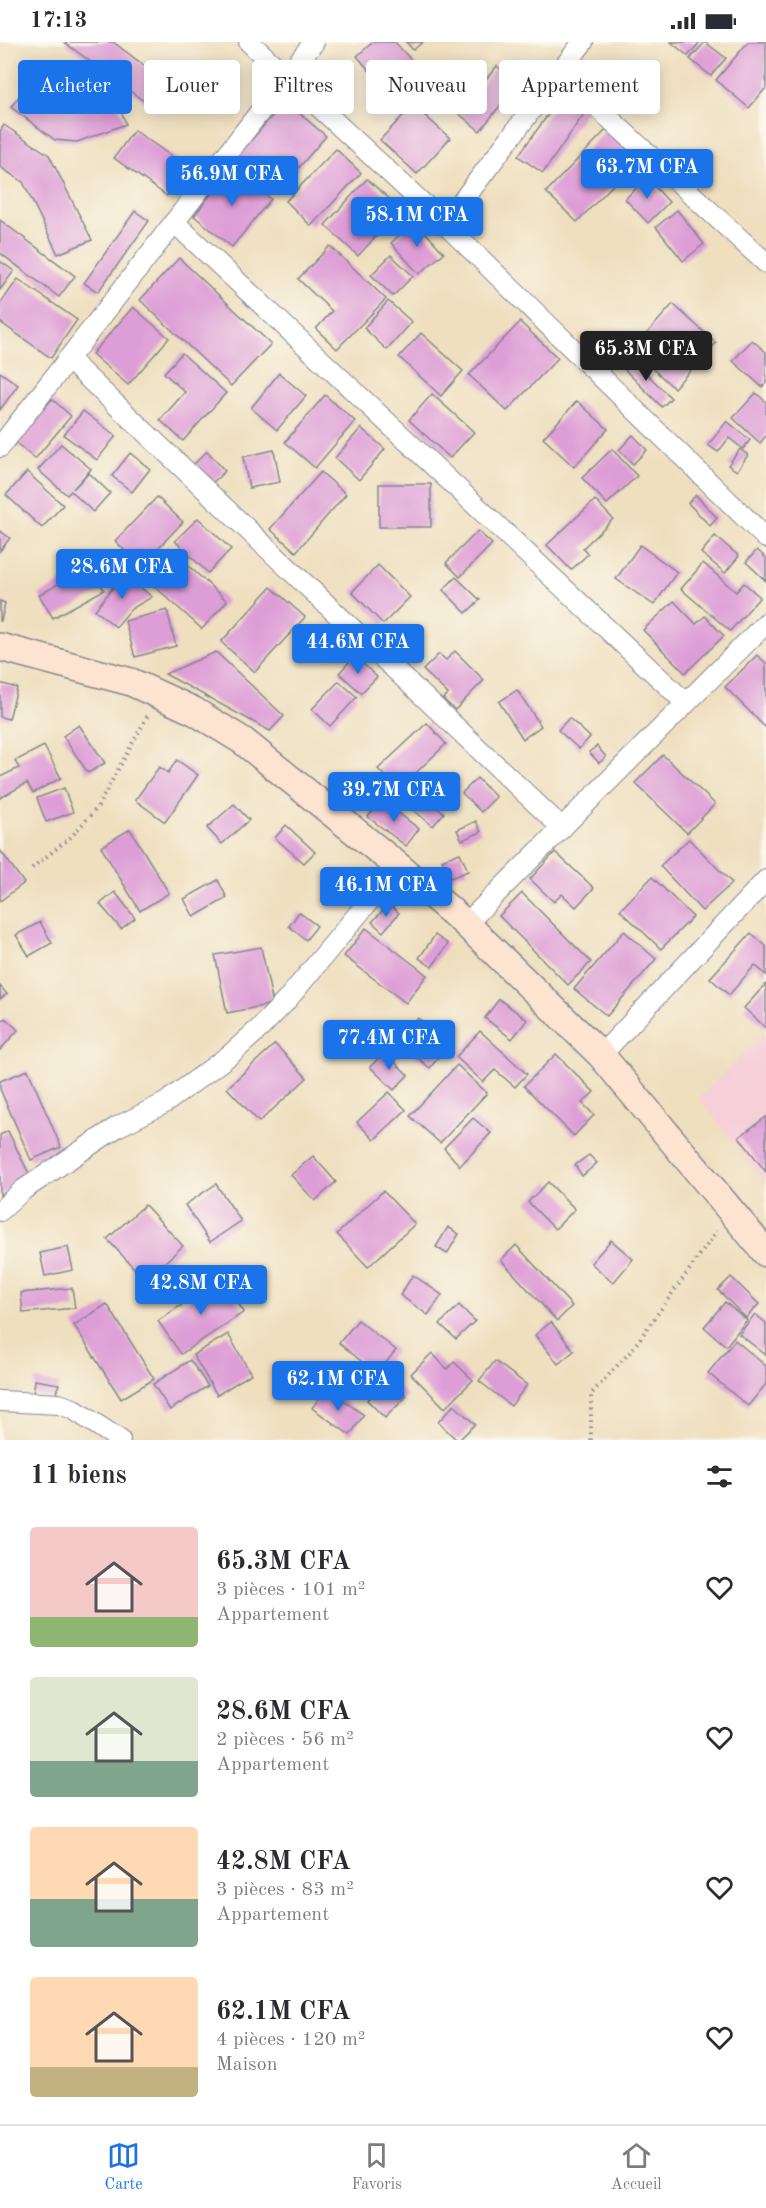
<!DOCTYPE html>
<html lang="fr">
<head>
<meta charset="utf-8">
<style>
  body { margin:0; font-family:"Old Standard TT",serif; background:#f7f7f7; color:#2b2b33; height:100vh; display:flex; flex-direction:column; font-size:22px; white-space:nowrap }
  * { box-sizing:border-box; margin:0 }
  p { font-size:20px; color:#7c7c81 }
  .icon { flex:none; width:33px; height:33px; fill:none; stroke:currentColor; stroke-width:2; stroke-linecap:round; stroke-linejoin:round }
  .map { position:relative; height:1398px; overflow:hidden }
  .drawer { display:flex; flex-direction:column; background:#fff; flex:1 }
  .drawer>* { flex:none }
  .banner { position:absolute; left:18px; top:18px; width:730px; height:54px; display:flex; gap:12px }
  .price { position:absolute; translate:-50% -51px; padding:0 14px; border-radius:6px; background:#1a73e8; color:#fff; font-size:20px; line-height:39px; filter:drop-shadow(0 2px 3px #0008) }
  .price::after { content:''; position:absolute; left:50%; top:36px; width:18px; height:14px; margin-left:-9px; background:inherit; clip-path:polygon(0 0,100% 0,50% 100%) }
  .price.selected { background:#222; color:#fff }
  ul { padding:0; list-style:none }
  li { display:flex; align-items:center; gap:18px; height:150px; padding:0 30px }
  li span { display:grid; place-items:center; flex:none; width:168px; height:120px; border-radius:6px; color:#555 }
  li>.icon { margin-inline-start:auto }
  span .icon { width:72px; height:72px; fill:#fffc; stroke-width:1 }
  li b { font-size:26px }
  h2 { display:flex; justify-content:space-between; align-items:center; height:72px; padding:0 30px; font-size:26px }
  .chip { padding:0 21px; border-radius:6px; background:#fff; box-shadow:0 3px 15px #0003; font-size:21px; line-height:54px }
  .chip.selected { background:#1a73e8; color:#fff }
  .status { display:flex; justify-content:space-between; align-items:center; height:42px; padding:0 30px; background:#fff; direction:ltr }
  .status svg { height:16px; fill:currentColor }
  .dock { display:flex; justify-content:space-around; align-items:center; height:84px; border-top:2px solid #e1e1e2; background:#fff; font-size:16px; color:#7c7c81 }
  .dock a { display:grid; justify-items:center; gap:3px }
  .dock .selected { color:#1a73e8 }
  .map>svg:first-child { display:block }
  .built { fill:#f6cfd9 }
  .building { fill:#dd9dd6 }
  .lines { fill:none; stroke-linecap:round; stroke-linejoin:round }
  .minor-casing { stroke:#85878e; stroke-width:22 }
  .secondary-casing { stroke:#85878e; stroke-width:30 }
  .path { stroke:#85878e; stroke-width:4; stroke-dasharray:1.5 4.5; stroke-linecap:butt }
  .minor { stroke:#fff; stroke-width:20 }
  .secondary { stroke:#fde4d0; stroke-width:27 }
</style>
</head>
<body>
<div class="status"><b>17:13</b><svg viewBox="0 0 49 12"><path d="M0 12V9h3v3zM5 12V6h3v6zM10 12V3h3v9zM15 12V0h3v12zM26 1h20v11H26zM47 4h2v5h-2z"/></svg></div>
<div class="map">
<svg width="766" height="1398" viewBox="0 0 766 1398">
  <rect width="100%" height="100%" fill="#fbf7ec"/>
  <filter id="ink" filterUnits="userSpaceOnUse"><feTurbulence type="fractalNoise" baseFrequency=".0167" numOctaves="2"/><feDisplacementMap in="SourceGraphic" scale="12" xChannelSelector="R" yChannelSelector="G"/><feConvolveMatrix kernelMatrix="1 2 1 2 8 2 1 2 1" color-interpolation-filters="sRGB"/></filter>
  <filter id="wash" filterUnits="userSpaceOnUse"><feTurbulence type="fractalNoise" baseFrequency=".008" numOctaves="4" result="noise"/><feDisplacementMap in="SourceGraphic" scale="24" xChannelSelector="R" yChannelSelector="G"/><feGaussianBlur stdDeviation="1.35" result="paint"/><feColorMatrix in="noise" values="0 0 0 0 0 0 0 0 0 0 0 0 0 0 0 0 0 1.4 0 .05"/><feComposite in="paint" operator="in"/></filter>
  <g filter="url(#wash)">
    <rect width="100%" height="100%" fill="#efdfbf"/>
    <polygon class="built" points="766,989 766,1142 699,1056"/>
    <g id="blocks">
      <g class="building">
        <polygon points="64,0 113,0 162,37 145,60"/>
        <polygon points="373,0 395,0 419,27 390,53 357,14"/>
        <polygon points="406,0 423,0 413,8"/>
        <polygon points="671,0 700,0 688,14"/>
        <polygon points="705,0 726,16 711,34 690,17"/>
        <polygon points="748,0 766,0 766,46 749,66 716,38"/>
        <polygon points="497,24 518,41 480,89 458,71"/>
        <polygon points="39,28 106,32 126,82 77,100 55,98 11,65"/>
        <polygon points="563,52 586,69 543,131 518,114"/>
        <polygon points="285,59 326,94 277,151 236,116"/>
        <polygon points="413,63 450,96 417,132 380,98"/>
        <polygon points="4,83 49,113 92,198 58,212 23,140 0,125 0,89"/>
        <polygon points="608,86 639,116 577,180 546,150"/>
        <polygon points="134,88 187,125 167,154 114,116"/>
        <polygon points="336,107 361,131 311,184 286,159"/>
        <polygon points="232,125 271,157 232,205 194,174"/>
        <polygon points="647,136 669,160 648,181 625,157"/>
        <polygon points="367,137 401,167 358,214 325,183"/>
        <polygon points="677,168 704,202 683,219 656,185"/>
        <polygon points="135,169 149,179 98,250 84,241"/>
        <polygon points="0,178 75,234 59,255 0,211"/>
        <polygon points="415,179 444,211 419,232 391,201"/>
        <polygon points="330,204 386,257 337,307 316,287 332,269 298,237"/>
        <polygon points="391,213 413,234 393,254 371,233"/>
        <polygon points="179,216 271,302 231,344 140,258"/>
        <polygon points="0,219 14,229 0,248"/>
        <polygon points="18,237 77,278 51,316 0,280 0,262"/>
        <polygon points="388,259 412,280 387,308 364,286"/>
        <polygon points="673,262 716,301 674,346 632,308"/>
        <polygon points="133,265 169,296 128,343 92,312"/>
        <polygon points="520,280 558,316 507,369 469,333"/>
        <polygon points="421,291 463,329 441,354 399,315"/>
        <polygon points="752,298 766,310 766,341 762,345 733,319"/>
        <polygon points="182,311 226,351 183,399 160,378 185,350 164,331"/>
        <polygon points="630,315 671,356 662,365 621,324"/>
        <polygon points="0,330 18,343 0,368"/>
        <polygon points="279,331 306,354 277,388 251,366"/>
        <polygon points="756,351 766,360 766,394 760,401 733,376"/>
        <polygon points="432,352 474,390 450,416 409,378"/>
        <polygon points="325,353 355,379 315,426 285,400"/>
        <polygon points="52,357 71,374 35,417 15,400"/>
        <polygon points="577,359 608,387 574,425 543,396"/>
        <polygon points="83,369 116,394 97,418 64,393"/>
        <polygon points="727,379 750,398 743,407 729,396 718,410 708,403"/>
        <polygon points="361,386 385,407 359,438 335,416"/>
        <polygon points="633,393 647,408 633,422 619,408"/>
        <polygon points="61,402 91,427 73,447 89,431 110,451 93,470 71,449 67,453 38,428"/>
        <polygon points="612,407 637,434 607,462 582,436"/>
        <polygon points="740,407 748,413 737,429 728,423"/>
        <polygon points="274,408 280,440 249,446 243,415"/>
        <polygon points="207,409 225,429 206,447 187,429"/>
        <polygon points="130,411 150,427 132,450 112,434"/>
        <polygon points="27,430 63,463 42,486 6,453"/>
        <polygon points="321,430 346,452 296,510 270,487"/>
        <rect x="379" y="442" width="52" height="43"/>
        <polygon points="696,453 717,476 710,484 688,461"/>
        <polygon points="157,455 183,480 141,524 115,499"/>
        <polygon points="595,458 613,477 583,506 588,512 571,528 547,503"/>
        <polygon points="198,476 231,507 208,531 175,499"/>
        <polygon points="0,489 10,496 0,509"/>
        <polygon points="478,489 492,502 460,535 446,521"/>
        <polygon points="715,494 739,514 725,531 701,511"/>
        <polygon points="640,503 677,530 654,563 616,537"/>
        <polygon points="169,506 227,559 202,587 143,534"/>
        <polygon points="757,508 766,516 766,539 746,520"/>
        <polygon points="703,521 736,550 744,541 760,555 730,589 681,547"/>
        <polygon points="378,523 410,555 383,582 352,550"/>
        <polygon points="90,524 104,548 53,576 39,553"/>
        <polygon points="124,532 152,555 131,567 116,585 95,568"/>
        <polygon points="456,535 480,558 466,571 443,548"/>
        <polygon points="271,545 305,575 255,630 221,600"/>
        <polygon points="0,559 5,561 1,579 0,579"/>
        <polygon points="674,559 696,582 705,574 724,594 685,631 643,588"/>
        <polygon points="167,568 176,604 135,615 125,579"/>
        <polygon points="455,609 484,638 455,668 443,657 448,652 423,628 439,612 446,618"/>
        <polygon points="216,610 284,674 270,689 165,632"/>
        <polygon points="757,613 766,621 766,686 725,645"/>
        <polygon points="355,614 377,635 361,651 339,631"/>
        <polygon points="339,639 357,655 330,684 312,667"/>
        <polygon points="0,641 17,646 9,677 0,675"/>
        <polygon points="517,648 541,684 523,697 499,660"/>
        <polygon points="569,676 590,695 579,707 558,688"/>
        <polygon points="427,681 446,702 398,748 378,727"/>
        <polygon points="79,683 105,721 88,731 63,694"/>
        <polygon points="44,704 61,736 33,751 27,741 0,756 0,735 19,726 15,719"/>
        <polygon points="597,704 606,715 599,721 589,710"/>
        <polygon points="663,713 715,762 687,791 635,741"/>
        <polygon points="177,718 198,733 165,780 135,758 159,725 168,731"/>
        <polygon points="477,736 496,755 481,770 462,751"/>
        <polygon points="64,746 73,770 46,780 37,756"/>
        <polygon points="418,750 444,771 433,784 407,763"/>
        <polygon points="382,758 419,787 406,804 368,775"/>
        <polygon points="234,762 249,778 222,802 207,786"/>
        <polygon points="476,779 481,790 462,798 457,788"/>
        <polygon points="286,783 315,810 304,821 275,796"/>
        <polygon points="130,787 169,851 140,869 101,805"/>
        <polygon points="689,797 732,841 702,869 660,824"/>
        <polygon points="0,808 24,841 0,859"/>
        <polygon points="555,810 594,846 576,865 562,852 554,860 530,837"/>
        <polygon points="460,811 468,829 450,836 442,818"/>
        <polygon points="652,835 693,875 661,907 620,868"/>
        <polygon points="218,838 227,856 194,875 184,857"/>
        <polygon points="115,850 135,876 121,887 100,862"/>
        <polygon points="522,851 591,920 568,943 499,874"/>
        <polygon points="389,862 399,871 383,890 372,880"/>
        <polygon points="299,870 317,884 306,898 289,884"/>
        <polygon points="40,880 52,901 29,914 16,893"/>
        <polygon points="366,886 427,933 406,961 344,914"/>
        <polygon points="624,889 656,917 607,974 574,947"/>
        <polygon points="751,891 766,904 766,933 755,923 729,953 710,936"/>
        <polygon points="435,893 448,902 432,925 419,916"/>
        <polygon points="261,905 273,962 227,971 215,913"/>
        <polygon points="766,942 766,986 744,966"/>
        <polygon points="0,944 7,952 0,957"/>
        <polygon points="499,957 527,978 512,997 485,976"/>
        <polygon points="5,976 18,988 0,1008 0,981"/>
        <polygon points="418,976 450,1001 430,1026 398,1000"/>
        <polygon points="480,989 527,1032 515,1045 495,1028 483,1040 456,1015"/>
        <polygon points="275,1002 307,1036 259,1080 227,1046"/>
        <polygon points="384,1010 408,1033 394,1048 370,1025"/>
        <polygon points="556,1012 594,1050 582,1061 594,1073 574,1094 524,1044"/>
        <polygon points="457,1023 487,1051 440,1101 410,1074"/>
        <polygon points="28,1028 61,1105 31,1118 0,1047 0,1039"/>
        <polygon points="389,1050 406,1068 374,1098 357,1080"/>
        <polygon points="766,1075 766,1130 739,1095"/>
        <polygon points="473,1076 491,1091 460,1124 444,1106"/>
        <polygon points="8,1089 32,1138 0,1153 0,1093"/>
        <polygon points="589,1113 597,1121 582,1134 575,1123"/>
        <polygon points="313,1114 336,1140 315,1159 291,1133"/>
        <polygon points="548,1140 575,1167 555,1187 528,1160"/>
        <polygon points="216,1142 241,1179 210,1200 185,1163"/>
        <polygon points="383,1149 415,1182 368,1225 337,1192"/>
        <polygon points="145,1163 183,1204 145,1238 107,1197"/>
        <polygon points="448,1185 459,1192 447,1212 436,1205"/>
        <polygon points="611,1198 633,1217 613,1241 591,1221"/>
        <polygon points="516,1203 572,1264 557,1279 501,1218"/>
        <polygon points="68,1205 73,1228 45,1234 40,1211"/>
        <polygon points="413,1233 442,1253 428,1273 400,1253"/>
        <polygon points="731,1235 759,1262 746,1276 718,1248"/>
        <polygon points="221,1236 244,1270 181,1312 158,1279"/>
        <polygon points="72,1246 75,1266 23,1271 21,1251"/>
        <polygon points="725,1260 747,1278 726,1304 704,1285"/>
        <polygon points="107,1262 154,1337 121,1357 74,1283"/>
        <polygon points="459,1263 475,1279 456,1297 440,1282"/>
        <polygon points="755,1272 766,1281 766,1313 739,1292"/>
        <polygon points="358,1278 396,1308 377,1332 339,1301"/>
        <polygon points="551,1280 574,1309 558,1322 535,1293"/>
        <polygon points="228,1292 251,1332 217,1353 193,1313"/>
        <polygon points="735,1298 766,1324 766,1342 748,1364 708,1331"/>
        <polygon points="432,1311 447,1327 454,1320 473,1338 445,1366 411,1332"/>
        <polygon points="190,1318 208,1344 170,1368 153,1342"/>
        <polygon points="495,1319 527,1343 511,1364 479,1339"/>
        <polygon points="389,1335 407,1354 385,1376 367,1358"/>
        <polygon points="35,1338 59,1342 56,1357 33,1352"/>
        <polygon points="326,1347 364,1373 350,1393 312,1366"/>
        <polygon points="454,1363 475,1382 459,1398 457,1398 438,1380"/>
      </g>
    </g>
  </g>
  <g filter="url(#ink)">
    <use href="#blocks" fill-opacity="0" stroke="#85878e" stroke-width="1.5"/>
    <g class="lines">
      <g class="minor-casing">
        <g id="minor">
          <polyline points="249,0 445,182 766,496"/>
          <polyline points="560,31 766,221"/>
          <polyline points="174,180 686,661"/>
          <polyline points="445,182 583,0"/>
          <polyline points="68,317 562,786"/>
          <polyline points="0,405 314,0"/>
          <polyline points="466,882 766,581"/>
          <polyline points="601,1013 766,838"/>
          <polyline points="0,1169 23,1148 117,1085 165,1061 231,1012 260,986 286,959 398,824"/>
          <polyline points="0,1359 59,1362 73,1367 120,1398"/>
        </g>
      </g>
      <g class="secondary-casing">
        <polyline id="secondary" points="0,605 131,640 194,669 243,699 398,824 466,882 601,1013 766,1211"/>
      </g>
      <g class="path">
        <polyline points="32,826 71,795 97,766 148,673"/>
        <polyline points="591,1398 591,1352 631,1309 717,1189"/>
      </g>
      <use href="#minor" class="minor"/>
      <use href="#secondary" class="secondary"/>
    </g>
  </g>
</svg>
<b class="price" style="left:647px;top:158px">63.7M CFA</b>
<b class="price" style="left:232px;top:165px">56.9M CFA</b>
<b class="price" style="left:417px;top:206px">58.1M CFA</b>
<b class="price selected" style="left:646px;top:340px">65.3M CFA</b>
<b class="price" style="left:122px;top:558px">28.6M CFA</b>
<b class="price" style="left:358px;top:633px">44.6M CFA</b>
<b class="price" style="left:394px;top:781px">39.7M CFA</b>
<b class="price" style="left:386px;top:876px">46.1M CFA</b>
<b class="price" style="left:389px;top:1029px">77.4M CFA</b>
<b class="price" style="left:201px;top:1274px">42.8M CFA</b>
<b class="price" style="left:338px;top:1370px">62.1M CFA</b>
<div class="banner">
<a class="chip selected">Acheter</a>
<a class="chip">Louer</a>
<a class="chip">Filtres</a>
<a class="chip">Nouveau</a>
<a class="chip">Appartement</a>
</div>
</div>
<section class="drawer">
<h2>11 biens<svg class="icon" aria-label="filters" viewBox="0 0 24 24"><path d="M4 7h16M4 17h16"/><circle cx="9" cy="7" r="2"/><circle cx="15" cy="17" r="2"/></svg></h2>
<ul>
<li><span style="background:linear-gradient(#f6c9c9 75%,#8fb573 0)"><svg class="icon" aria-label="home" viewBox="0 0 24 24"><path d="M3 11l9-7 9 7M6 9v11h12V9"/></svg></span><div><b>65.3M CFA</b><p>3 pièces · 101 m²</p><p>Appartement</p></div><svg class="icon" aria-label="heart" viewBox="0 0 24 24"><path d="M12 20l-8-8c-3-5 5-10 8-4 3-6 11-1 8 4z"/></svg></li>
<li><span style="background:linear-gradient(#dfe7d0 70%,#7fa58c 0)"><svg class="icon" aria-label="home" viewBox="0 0 24 24"><path d="M3 11l9-7 9 7M6 9v11h12V9"/></svg></span><div><b>28.6M CFA</b><p>2 pièces · 56 m²</p><p>Appartement</p></div><svg class="icon" aria-label="heart" viewBox="0 0 24 24"><path d="M12 20l-8-8c-3-5 5-10 8-4 3-6 11-1 8 4z"/></svg></li>
<li><span style="background:linear-gradient(#ffd9b3 60%,#7fa58c 0)"><svg class="icon" aria-label="home" viewBox="0 0 24 24"><path d="M3 11l9-7 9 7M6 9v11h12V9"/></svg></span><div><b>42.8M CFA</b><p>3 pièces · 83 m²</p><p>Appartement</p></div><svg class="icon" aria-label="heart" viewBox="0 0 24 24"><path d="M12 20l-8-8c-3-5 5-10 8-4 3-6 11-1 8 4z"/></svg></li>
<li><span style="background:linear-gradient(#ffd9b3 75%,#c2b280 0)"><svg class="icon" aria-label="home" viewBox="0 0 24 24"><path d="M3 11l9-7 9 7M6 9v11h12V9"/></svg></span><div><b>62.1M CFA</b><p>4 pièces · 120 m²</p><p>Maison</p></div><svg class="icon" aria-label="heart" viewBox="0 0 24 24"><path d="M12 20l-8-8c-3-5 5-10 8-4 3-6 11-1 8 4z"/></svg></li>
</ul>
</section>
<nav class="dock">
<a class="selected"><svg class="icon" aria-label="map" viewBox="0 0 24 24"><path d="M3 6l6-2 6 2 6-2v14l-6 2-6-2-6 2zM9 4v14M15 6v14"/></svg>Carte</a>
<a><svg class="icon" aria-label="saved" viewBox="0 0 24 24"><path d="M7 4h10v16l-5-4-5 4z"/></svg>Favoris</a>
<a><svg class="icon" aria-label="home" viewBox="0 0 24 24"><path d="M3 11l9-7 9 7M6 9v11h12V9"/></svg>Accueil</a>
</nav>
</body>
</html>
